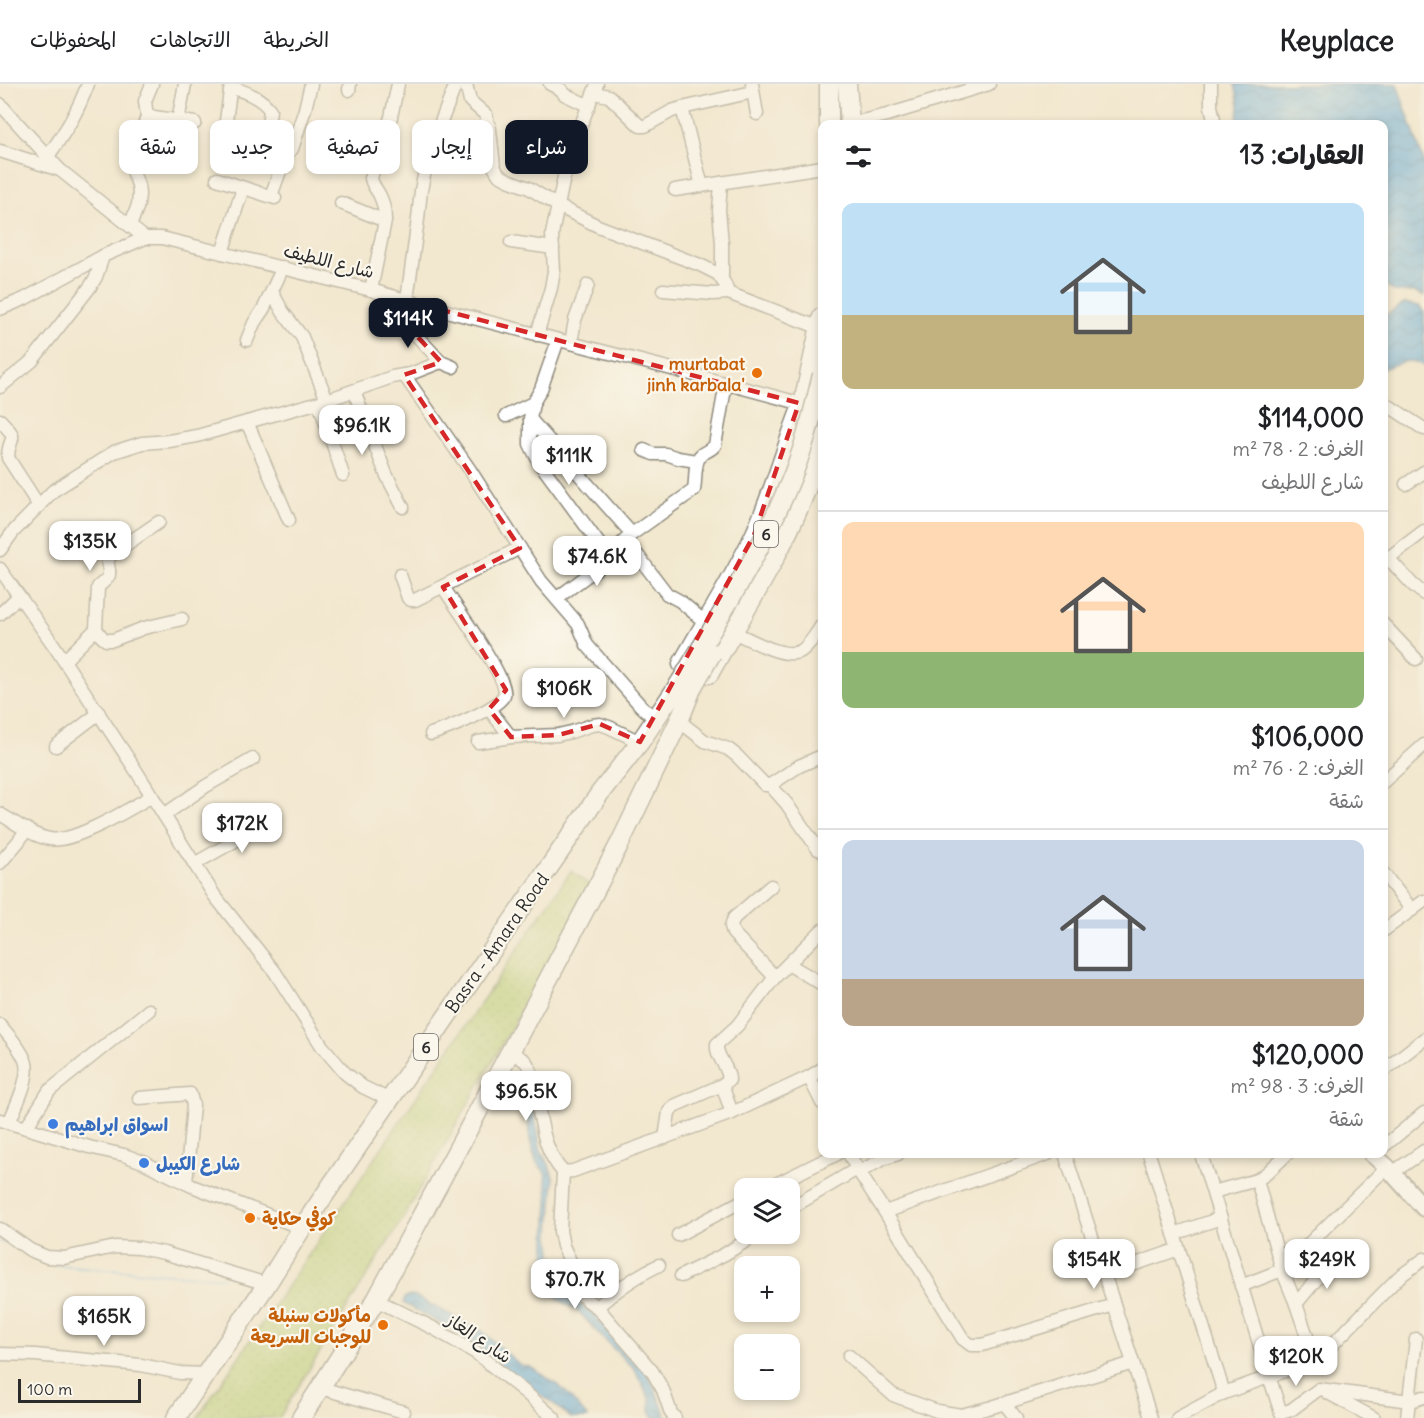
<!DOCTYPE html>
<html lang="ar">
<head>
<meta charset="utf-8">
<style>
  body { margin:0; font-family:Delius,"Playpen Sans Arabic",sans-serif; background:#f2f2f2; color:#202124; direction:rtl; height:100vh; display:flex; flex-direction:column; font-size:22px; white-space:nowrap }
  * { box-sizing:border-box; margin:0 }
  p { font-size:20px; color:#757577 }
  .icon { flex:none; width:33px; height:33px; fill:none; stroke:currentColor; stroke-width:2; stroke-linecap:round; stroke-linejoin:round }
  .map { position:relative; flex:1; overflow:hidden; direction:ltr }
  .panel { position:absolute; left:818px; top:36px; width:570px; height:1038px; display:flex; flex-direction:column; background:#fff; border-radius:12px; box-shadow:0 3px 9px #0003; direction:rtl }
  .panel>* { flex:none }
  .guide { position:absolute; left:18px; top:36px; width:570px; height:54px; direction:rtl; display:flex; gap:12px }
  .controls { position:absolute; left:734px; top:1094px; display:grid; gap:12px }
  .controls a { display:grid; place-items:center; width:66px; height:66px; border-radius:12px; background:#fff; box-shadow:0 3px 9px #0003; font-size:30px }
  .scale { position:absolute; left:18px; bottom:15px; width:123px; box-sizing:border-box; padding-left:6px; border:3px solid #2b2b2b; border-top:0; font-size:16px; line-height:21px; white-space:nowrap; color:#2b2b2b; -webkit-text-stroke:4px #fbf7ec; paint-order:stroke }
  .price { position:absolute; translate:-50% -51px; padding:0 14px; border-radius:12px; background:#fff; color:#222; font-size:20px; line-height:39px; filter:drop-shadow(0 2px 3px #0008) }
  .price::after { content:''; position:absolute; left:50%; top:36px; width:18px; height:14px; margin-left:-9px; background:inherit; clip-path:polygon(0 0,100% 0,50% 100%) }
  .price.active { background:#111827; color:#fff }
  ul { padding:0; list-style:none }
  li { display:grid; align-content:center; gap:12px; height:318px; padding:0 24px }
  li+li { border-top:2px solid #e0e0e0 }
  li span { display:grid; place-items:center; height:186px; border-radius:12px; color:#555 }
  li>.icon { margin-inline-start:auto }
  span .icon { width:108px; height:108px; fill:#fffc; stroke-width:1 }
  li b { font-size:26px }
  h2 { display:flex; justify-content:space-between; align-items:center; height:72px; padding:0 24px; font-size:26px }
  .chip { padding:0 21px; border-radius:12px; background:#fff; box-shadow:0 3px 9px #0003; font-size:21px; line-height:54px }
  .chip.active { background:#111827; color:#fff }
  header { display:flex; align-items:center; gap:36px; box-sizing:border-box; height:84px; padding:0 30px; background:#fff; border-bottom:2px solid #e0e0e0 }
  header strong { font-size:28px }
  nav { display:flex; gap:33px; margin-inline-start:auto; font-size:21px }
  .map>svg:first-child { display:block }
  .park { fill:url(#park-dots); stroke:#717d50; stroke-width:1.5 }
  .water { fill:url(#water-waves); stroke:#486c83; stroke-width:1.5 }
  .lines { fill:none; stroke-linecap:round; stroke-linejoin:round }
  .stream { stroke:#64acdb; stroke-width:2 }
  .minor-casing { stroke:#8e8a7d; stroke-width:15 }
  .major-casing { stroke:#8e8a7d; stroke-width:20 }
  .highway-casing { stroke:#8e8a7d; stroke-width:21 }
  .minor { stroke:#fff; stroke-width:12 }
  .major { stroke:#fff; stroke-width:16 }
  .highway { stroke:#fff; stroke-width:18 }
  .highway-bridge-casing { stroke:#8e8a7d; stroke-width:21; stroke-linecap:butt }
  .highway-bridge { stroke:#fff; stroke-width:18 }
  .marked { fill:none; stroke:#d62828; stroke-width:4.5; stroke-dasharray:12 8; stroke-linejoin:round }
  .food-dot { fill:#e8710a; stroke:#fbf7ec; stroke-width:2 }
  .shop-dot { fill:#3f7fe0; stroke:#fbf7ec; stroke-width:2 }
  .labels { text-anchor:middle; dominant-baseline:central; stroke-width:4.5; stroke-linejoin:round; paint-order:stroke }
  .shield { fill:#fbf7ec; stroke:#696865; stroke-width:1.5 }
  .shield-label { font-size:16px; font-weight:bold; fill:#2b2b2b }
  .street-label { font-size:18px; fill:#2b2b2b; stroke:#fbf7ec }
  .food-label { font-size:18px; font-weight:bold; fill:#c56008; stroke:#fbf7ec; text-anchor:end }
  .shop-label { font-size:18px; font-weight:bold; fill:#366cbe; stroke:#fbf7ec; text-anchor:start }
</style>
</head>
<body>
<header>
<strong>Keyplace</strong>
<nav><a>الخريطة</a><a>الاتجاهات</a><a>المحفوظات</a></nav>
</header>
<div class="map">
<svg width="1424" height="1334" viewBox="0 0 1424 1334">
  <defs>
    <pattern id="park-dots" width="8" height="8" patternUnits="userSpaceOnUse" patternTransform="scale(1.5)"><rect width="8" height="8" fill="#b7cf74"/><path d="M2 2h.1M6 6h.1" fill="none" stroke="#9eb265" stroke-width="1.8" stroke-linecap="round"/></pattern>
    <pattern id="water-waves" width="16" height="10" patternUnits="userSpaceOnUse" patternTransform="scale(1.5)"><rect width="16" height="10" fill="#64acdb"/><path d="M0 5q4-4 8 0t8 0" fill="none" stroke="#538cb2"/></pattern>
  </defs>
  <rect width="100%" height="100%" fill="#fbf7ec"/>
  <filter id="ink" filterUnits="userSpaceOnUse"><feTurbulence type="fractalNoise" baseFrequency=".0167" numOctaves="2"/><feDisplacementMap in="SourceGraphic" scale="12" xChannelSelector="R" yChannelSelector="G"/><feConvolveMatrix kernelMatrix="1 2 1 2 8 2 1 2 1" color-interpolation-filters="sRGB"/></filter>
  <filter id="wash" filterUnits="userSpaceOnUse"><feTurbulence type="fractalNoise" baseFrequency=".008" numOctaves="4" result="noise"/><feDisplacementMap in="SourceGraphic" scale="24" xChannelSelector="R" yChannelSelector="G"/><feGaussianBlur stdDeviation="1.35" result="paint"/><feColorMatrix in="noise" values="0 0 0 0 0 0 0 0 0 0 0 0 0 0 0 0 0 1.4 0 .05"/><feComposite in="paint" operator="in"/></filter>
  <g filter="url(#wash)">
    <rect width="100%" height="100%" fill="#f2e8cf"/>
    <polygon class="park" points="571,787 592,803 403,1134 279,1334 197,1334"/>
    <g class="water">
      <path d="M 1235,0 L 1397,0 L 1424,78 L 1424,212 L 1416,208 L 1395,208 L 1383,199 L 1383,40 L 1235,40 C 1242,25 1238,16 1235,0 Z"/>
      <path d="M 1405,219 L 1419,222 L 1424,228 L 1424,282 C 1411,272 1396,280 1383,285 L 1383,233 Z"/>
      <polygon points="526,1003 529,1003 539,1053 540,1064 549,1081 554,1095 550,1150 554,1183 571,1211 585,1224 594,1230 649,1291 667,1334 655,1334 650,1328 650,1316 635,1286 597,1248 580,1229 559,1216 544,1197 548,1114 545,1088 536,1078 530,1057 525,1010"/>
      <polygon points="414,1212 481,1246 520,1281 530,1283 543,1291 564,1306 588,1334 571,1334 554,1320 516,1294 482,1265 462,1252 403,1219 405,1213"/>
    </g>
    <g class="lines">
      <g class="stream">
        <polyline points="0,1157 20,1165"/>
        <polyline points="52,1179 57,1181 223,1194"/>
      </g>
    </g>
  </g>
  <g filter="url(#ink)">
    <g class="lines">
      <g class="minor-casing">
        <g id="minor">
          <polyline points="466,0 470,17 486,31 490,46 494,83 499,91 508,96 529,104 558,122 598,142 700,181 718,190 725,200 728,209 820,244"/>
          <polyline points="550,0 562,6 564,10 589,22"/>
          <polyline points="752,0 757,30"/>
          <polyline points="1211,0 1211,22 1215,40"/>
          <path d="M 231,3 C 245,8 261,13 270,26 C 267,53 262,52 286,70"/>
          <polyline points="349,6 350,0"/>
          <polyline points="594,9 609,12 640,42 645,42 672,27 682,24 753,8"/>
          <polyline points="0,20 59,85"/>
          <polyline points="682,24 702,102"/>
          <polyline points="147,32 195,39"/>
          <polyline points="178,37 185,0"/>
          <polyline points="226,37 231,0"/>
          <polyline points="857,38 887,31 989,0"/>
          <polyline points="0,67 60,86 145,154"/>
          <path d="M 48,72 C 66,47 77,29 88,0"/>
          <polyline points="217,95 275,114"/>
          <polyline points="721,99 719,126 722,160 722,196"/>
          <polyline points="675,106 822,83"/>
          <polyline points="271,112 286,70 292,65 305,25 311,0"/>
          <polyline points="341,119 385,137"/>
          <polyline points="130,142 138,121 139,110 138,101 134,90 132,78 147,32 145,17 152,0"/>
          <polyline points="511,158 553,164"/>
          <polyline points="222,169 243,104"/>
          <path d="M 371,206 L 385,137 C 385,128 384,120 380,112 C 377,105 372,102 371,94 L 391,33 L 398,0"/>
          <polyline points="663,206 713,210 728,209"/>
          <polyline points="272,208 283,228 302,253 327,316"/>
          <polyline points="407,216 418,135 421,106 429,68 456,0"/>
          <polyline points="419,220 415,243 416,251 441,278 453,283"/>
          <polyline points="0,225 24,215 103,172 145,154 162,154 371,206 419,220 668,284 799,319"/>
          <polyline points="537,251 551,204 554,187 552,150 568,74 597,0"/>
          <polyline points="247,256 254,239 264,224 283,183"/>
          <polyline points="558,256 541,305 533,319 530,335 530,360 539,378 608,472"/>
          <polyline points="571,259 575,236 588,201"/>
          <polyline points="404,291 470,386 541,497 578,540 587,561 640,621 655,635"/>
          <polyline points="0,303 32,277 90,203 96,193 103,172"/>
          <polyline points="354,307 386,390 403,423"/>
          <polyline points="1383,318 1424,345"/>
          <polyline points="319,319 343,391"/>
          <polyline points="506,332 533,319"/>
          <polyline points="530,335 632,450"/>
          <path d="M 0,336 C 22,359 8,350 8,374 L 39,422"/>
          <polyline points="247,338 289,436"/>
          <polyline points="644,366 653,370 666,370 678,374 696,377"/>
          <polyline points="1406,400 1424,388"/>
          <polyline points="626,456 667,510 680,517 706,539"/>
          <polyline points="0,466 13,448 53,407 114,368 142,359 169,357 197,352 247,338 327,316 392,293 410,290 441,278"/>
          <polyline points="1388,474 1413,501 1424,510"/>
          <polyline points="1383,478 1424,447"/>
          <polyline points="0,485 55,563 135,685 214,811 275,888 322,962 345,989 363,1003 390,1016"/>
          <polyline points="400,491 408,514 411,516 415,516 520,464"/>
          <path d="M 557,514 L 607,477 L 608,472 L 632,450 L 694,406 C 696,396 694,379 700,372 C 704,367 711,367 715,361 L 726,299"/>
          <polyline points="0,530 19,512"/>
          <polyline points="1383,540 1416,575"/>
          <polyline points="96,545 102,553 106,556 113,556 144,544 182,535"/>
          <path d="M 733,548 C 750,555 784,576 801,567 C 810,561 816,550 822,541"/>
          <path d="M 64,577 L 96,545 L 98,503 C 101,500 108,495 109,491 C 111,481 103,480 112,470 L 159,438"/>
          <polyline points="489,625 511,653"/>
          <polyline points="679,637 705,657 728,665 737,672 765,701 770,701 799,682 822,672"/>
          <path d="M 431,650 C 447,645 498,625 504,611 C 510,597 453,519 443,503"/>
          <polyline points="478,658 511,653 558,651 571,648 592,641 600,640 609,643 640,658"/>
          <polyline points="56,662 99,629"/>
          <polyline points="1383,698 1424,661"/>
          <polyline points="770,701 786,719 818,765 822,767"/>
          <path d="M 0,730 C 16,739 32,752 50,755 C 73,760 131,724 152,712"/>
          <polyline points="164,731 206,702 253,675"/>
          <polyline points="0,779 18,758 27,745"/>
          <polyline points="194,780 275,734"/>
          <polyline points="1383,789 1412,826"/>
          <polyline points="771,802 734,834 731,842 733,849 775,893"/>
          <polyline points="1383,847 1424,817"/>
          <polyline points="788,880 822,900"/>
          <path d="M 0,941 C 9,952 20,963 25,976 C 32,992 15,1023 9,1039"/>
          <path d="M 510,968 C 515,971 522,974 526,978 C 532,986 535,999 536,1009 C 541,1037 543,1066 563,1088 L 560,1147 L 563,1162 L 572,1181 L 567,1191 C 576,1206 582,1214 597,1223 L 652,1287 L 663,1306 L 671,1329 L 675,1334"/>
          <polyline points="1383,987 1424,955"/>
          <polyline points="809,993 822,1019"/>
          <polyline points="722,1001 732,1029"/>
          <polyline points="139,1014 190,1010 193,1021 186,1099"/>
          <polyline points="0,1036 89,1063 124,1071 143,1078 192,1102 302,1144"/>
          <polyline points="26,1044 49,1007 149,926"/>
          <path d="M 665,1054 L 669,1028 L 674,1022 L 722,1001 L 729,996 C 729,982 715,973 717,960 L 737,942 L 775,893 L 822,846"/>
          <polyline points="1383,1063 1424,1029"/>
          <polyline points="849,1070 859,1088 885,1128 963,1255 971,1261 982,1261 1114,1221"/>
          <polyline points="1065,1070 1151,1334"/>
          <polyline points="1149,1070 1224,1309"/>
          <polyline points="1201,1070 1269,1292 1281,1329 1291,1326 1319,1305 1410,1317 1424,1313"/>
          <polyline points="1287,1070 1267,1089 1257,1096 1282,1186 1296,1220 1315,1276"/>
          <polyline points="563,1088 573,1087 732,1029 809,993 822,985"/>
          <polyline points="859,1088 885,1074 898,1070"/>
          <polyline points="1392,1089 1424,1067"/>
          <polyline points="768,1104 837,1070"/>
          <polyline points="1213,1108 1257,1096"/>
          <polyline points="789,1125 857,1085"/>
          <polyline points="885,1128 1048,1070"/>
          <polyline points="0,1145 30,1166 47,1173 64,1174 115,1163 139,1164 164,1169 267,1200"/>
          <polyline points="1174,1150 1221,1134"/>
          <polyline points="678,1151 744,1116"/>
          <polyline points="1104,1191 1179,1165"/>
          <polyline points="681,1192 725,1170 759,1149"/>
          <polyline points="1241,1202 1282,1186 1387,1083"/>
          <polyline points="376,1216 433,1244 476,1269 526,1309 554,1334"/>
          <polyline points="1296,1220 1335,1173"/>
          <path d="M 597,1223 C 616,1206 636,1192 659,1181"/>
          <polyline points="0,1270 35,1271 141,1281 180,1289 205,1290"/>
          <polyline points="849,1272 893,1311 937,1327 961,1331 992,1323 1133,1279"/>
          <polyline points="321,1304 404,1328"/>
          <polyline points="1328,1309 1374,1334"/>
          <polyline points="1004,1319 1016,1334"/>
          <polyline points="1178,1334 1224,1309 1315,1276 1323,1270 1399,1193 1424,1175"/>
          <polyline points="1407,1334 1416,1255"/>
        </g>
      </g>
      <g class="major-casing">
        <polyline id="major" points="1372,1070 1387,1083 1424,1124"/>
      </g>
      <g class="highway-casing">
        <g id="highway">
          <polyline points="829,0 829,40"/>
          <polyline points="847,0 850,40"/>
          <polyline points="805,310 822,233"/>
          <path d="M 682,580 C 706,537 733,496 754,452 C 773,411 784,368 800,327"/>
          <path d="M 709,590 C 742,531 778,476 803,414 C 811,394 816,372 822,351"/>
          <polyline points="176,1334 267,1200 302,1144 445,935 600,709 640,658 681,597"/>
          <polyline points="301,1334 376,1216 510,968 620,759 679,637 693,602"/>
        </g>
      </g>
      <use href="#minor" class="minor"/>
      <use href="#major" class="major"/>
      <use href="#highway" class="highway"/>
      <g class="highway-bridge-casing">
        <g id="highway-bridge">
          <path d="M 681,597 C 722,529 765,462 794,388 C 806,357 814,324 822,291"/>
          <polyline points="693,602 712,569"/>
        </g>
      </g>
      <use href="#highway-bridge" class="highway-bridge"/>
    </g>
  </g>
  <path d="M0 0H1424V1334H0ZM 419,220 L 799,319 L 754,451 L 640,658 L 600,640 L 558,651 L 511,653 L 489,625 L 506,606 L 443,503 L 520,464 L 404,291 L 441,278 L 416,251 Z" fill="#f2e8cf" fill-opacity=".55" fill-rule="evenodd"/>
  <path class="marked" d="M 419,220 L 799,319 L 754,451 L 640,658 L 600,640 L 558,651 L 511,653 L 489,625 L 506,606 L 443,503 L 520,464 L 404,291 L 441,278 L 416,251 Z"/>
  <g class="food-dot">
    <circle cx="757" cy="289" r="6"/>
    <circle cx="250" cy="1134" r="6"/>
    <circle cx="383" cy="1241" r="6"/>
  </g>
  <g class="shop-dot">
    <circle cx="53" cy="1040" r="6"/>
    <circle cx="144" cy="1079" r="6"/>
  </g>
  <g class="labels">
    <g class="shield">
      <rect x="754" y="437" width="24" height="26" rx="4.5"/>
      <rect x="414" y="950" width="24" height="26" rx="4.5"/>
    </g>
    <g class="shield-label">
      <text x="766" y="450">6</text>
      <text x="426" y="963">6</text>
    </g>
    <g class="street-label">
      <text transform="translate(329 177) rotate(14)">شارع اللطيف</text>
      <text transform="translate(497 859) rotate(-55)">Basra - Amara Road</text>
      <text transform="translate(479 1254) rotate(34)">شارع الغاز</text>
    </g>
    <g class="food-label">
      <text x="745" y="279">murtabat<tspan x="745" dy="21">jinh karbala'</tspan></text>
      <text x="262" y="1134" text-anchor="start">كوفي حكاية</text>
      <text x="371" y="1231">مأكولات سنبلة<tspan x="371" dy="21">للوجبات السريعة</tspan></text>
    </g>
    <g class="shop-label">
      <text x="65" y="1040">اسواق ابراهيم</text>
      <text x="156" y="1079">شارع الكيبل</text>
    </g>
  </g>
</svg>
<div class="controls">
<a><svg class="icon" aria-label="layers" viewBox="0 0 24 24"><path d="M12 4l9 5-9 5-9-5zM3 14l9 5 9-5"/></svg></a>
<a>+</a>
<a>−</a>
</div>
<div class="scale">100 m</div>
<b class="price active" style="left:408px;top:265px">$114K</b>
<b class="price" style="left:362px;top:372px">$96.1K</b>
<b class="price" style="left:569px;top:402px">$111K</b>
<b class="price" style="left:90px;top:488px">$135K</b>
<b class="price" style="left:597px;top:503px">$74.6K</b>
<b class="price" style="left:564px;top:635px">$106K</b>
<b class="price" style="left:242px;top:770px">$172K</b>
<b class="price" style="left:526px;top:1038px">$96.5K</b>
<b class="price" style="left:1094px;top:1206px">$154K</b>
<b class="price" style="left:1327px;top:1206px">$249K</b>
<b class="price" style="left:575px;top:1226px">$70.7K</b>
<b class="price" style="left:104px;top:1263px">$165K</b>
<b class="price" style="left:1296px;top:1303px">$120K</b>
<div class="guide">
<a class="chip active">شراء</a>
<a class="chip">إيجار</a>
<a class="chip">تصفية</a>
<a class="chip">جديد</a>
<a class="chip">شقة</a>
</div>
<section class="panel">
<h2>العقارات: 13<svg class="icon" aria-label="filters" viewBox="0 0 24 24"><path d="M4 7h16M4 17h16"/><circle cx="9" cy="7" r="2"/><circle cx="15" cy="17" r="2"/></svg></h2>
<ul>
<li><span style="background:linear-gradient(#bfe0f5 60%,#c2b280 0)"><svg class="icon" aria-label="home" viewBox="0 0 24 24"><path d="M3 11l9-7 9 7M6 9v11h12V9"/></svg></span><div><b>$114,000</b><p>الغرف: 2 · 78 m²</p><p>شارع اللطيف</p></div></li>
<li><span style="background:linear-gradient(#ffd9b3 70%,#8fb573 0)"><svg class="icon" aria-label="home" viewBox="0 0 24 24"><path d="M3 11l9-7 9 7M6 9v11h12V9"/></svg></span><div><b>$106,000</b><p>الغرف: 2 · 76 m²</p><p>شقة</p></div></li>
<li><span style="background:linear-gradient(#c9d6e8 75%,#b9a48a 0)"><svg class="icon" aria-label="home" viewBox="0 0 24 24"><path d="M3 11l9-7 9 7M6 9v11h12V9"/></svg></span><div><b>$120,000</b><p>الغرف: 3 · 98 m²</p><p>شقة</p></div></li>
</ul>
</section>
</div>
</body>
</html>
